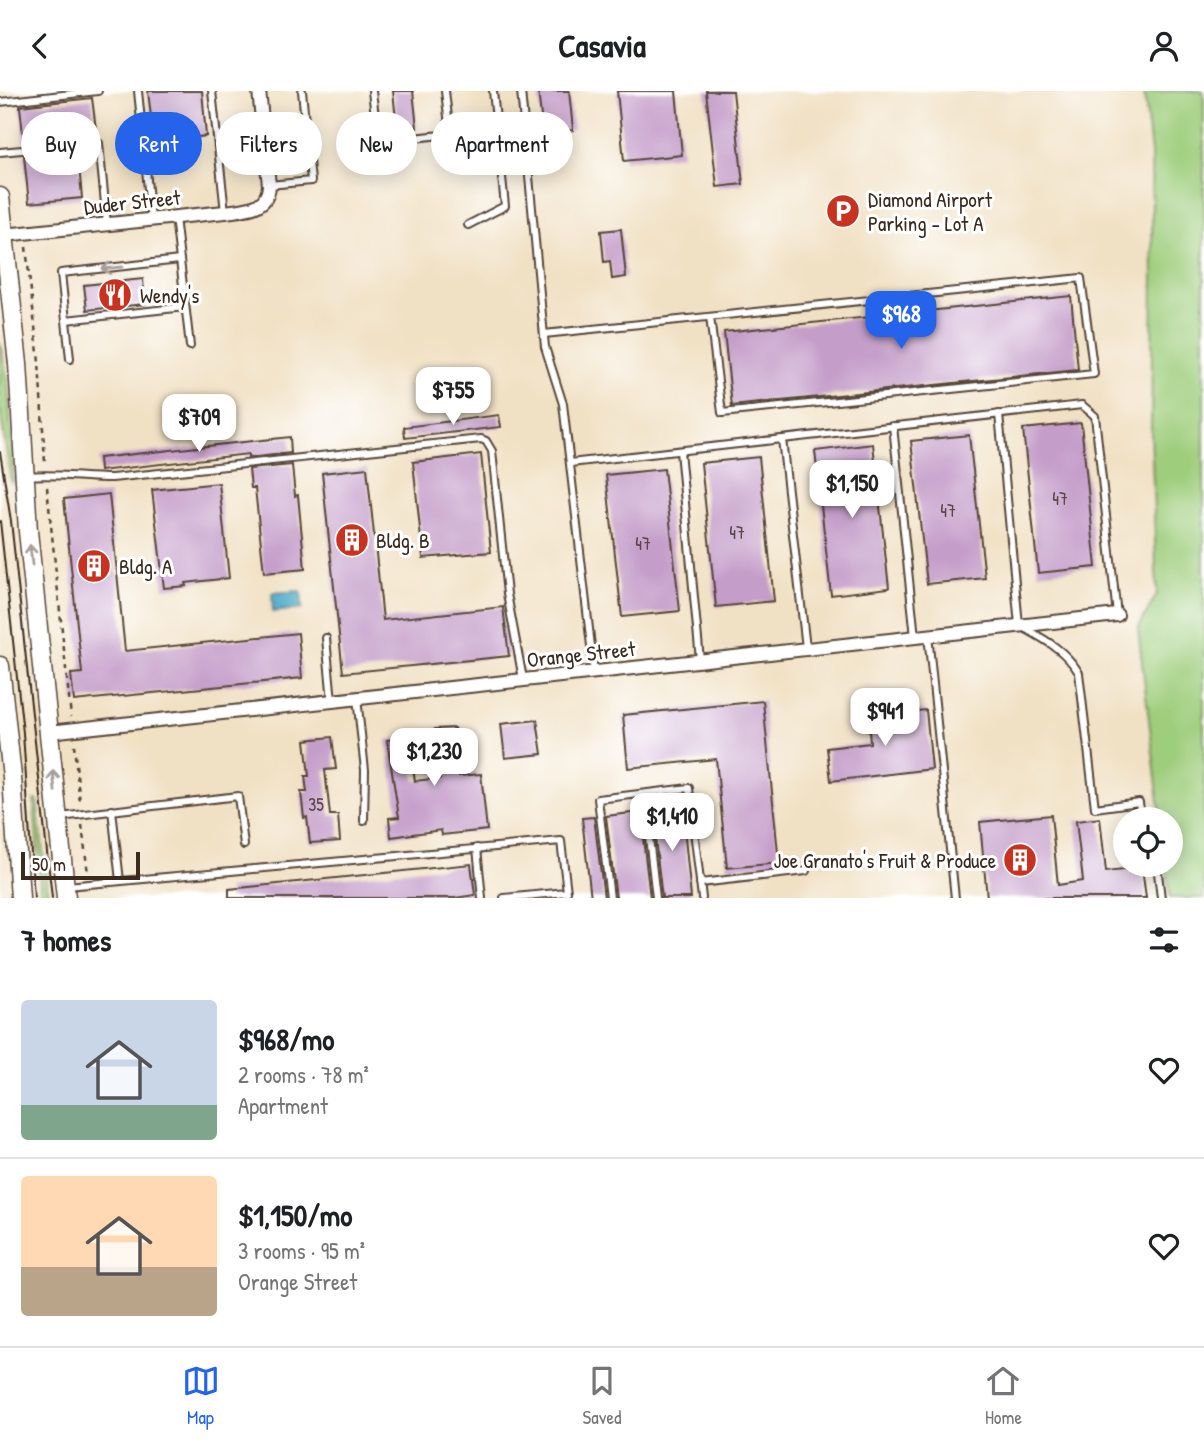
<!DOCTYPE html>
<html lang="en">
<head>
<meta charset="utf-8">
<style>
  body { margin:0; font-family:"Patrick Hand",sans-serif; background:#f6f6f6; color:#202124; height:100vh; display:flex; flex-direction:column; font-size:26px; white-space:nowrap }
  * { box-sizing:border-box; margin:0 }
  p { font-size:23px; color:#757577 }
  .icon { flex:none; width:38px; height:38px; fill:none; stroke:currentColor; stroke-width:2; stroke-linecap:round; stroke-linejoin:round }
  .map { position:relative; height:807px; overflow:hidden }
  .drawer { display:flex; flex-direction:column; background:#fff; flex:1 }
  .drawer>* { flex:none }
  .banner { position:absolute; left:21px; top:21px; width:700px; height:63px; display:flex; gap:14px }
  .controls { position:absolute; left:1113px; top:716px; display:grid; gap:14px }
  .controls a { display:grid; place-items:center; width:70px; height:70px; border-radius:50%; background:#fff; box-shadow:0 4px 18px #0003; font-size:35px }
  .scale { position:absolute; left:21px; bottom:18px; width:119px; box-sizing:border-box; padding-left:7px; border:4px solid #3b2a1e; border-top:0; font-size:19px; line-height:24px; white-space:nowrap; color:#3b2a1e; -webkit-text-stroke:5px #fff; paint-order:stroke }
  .price { position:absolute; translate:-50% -60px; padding:0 16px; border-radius:14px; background:#fff; color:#222; font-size:23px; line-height:46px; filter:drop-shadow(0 2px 4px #0008) }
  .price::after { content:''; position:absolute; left:50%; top:42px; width:21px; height:16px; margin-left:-10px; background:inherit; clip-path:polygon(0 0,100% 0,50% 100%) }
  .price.active { background:#2563eb; color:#fff }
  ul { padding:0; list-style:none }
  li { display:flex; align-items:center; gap:21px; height:175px; padding:0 21px }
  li+li { border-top:2px solid #e0e0e0 }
  li span { display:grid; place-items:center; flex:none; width:196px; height:140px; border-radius:7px; color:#555 }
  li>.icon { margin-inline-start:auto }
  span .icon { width:84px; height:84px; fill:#fffc; stroke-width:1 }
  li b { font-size:30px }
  h2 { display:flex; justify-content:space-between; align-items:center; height:84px; padding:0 21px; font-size:30px }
  .chip { padding:0 24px; border-radius:32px; background:#fff; box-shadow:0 4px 18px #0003; font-size:24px; line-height:63px }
  .chip.active { background:#2563eb; color:#fff }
  header { display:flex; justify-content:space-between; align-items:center; height:91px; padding:0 21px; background:#fff; font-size:32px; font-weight:800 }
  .tabs { display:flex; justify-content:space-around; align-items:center; height:98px; border-top:2px solid #e0e0e0; background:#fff; font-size:19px; color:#757577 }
  .tabs a { display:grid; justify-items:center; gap:4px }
  .tabs .active { color:#2563eb }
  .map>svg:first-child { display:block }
  .green { fill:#9ecd7c; stroke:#6c7c4d; stroke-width:2 }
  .water { fill:#46a8c6; stroke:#406972; stroke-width:2 }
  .building { fill:#c49dc9; fill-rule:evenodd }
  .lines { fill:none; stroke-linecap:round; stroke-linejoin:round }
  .lane-casing { stroke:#564537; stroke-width:10 }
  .street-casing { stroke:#564537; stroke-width:16 }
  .secondary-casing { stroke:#564537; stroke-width:21 }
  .path { stroke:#564537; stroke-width:2.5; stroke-dasharray:5 5; stroke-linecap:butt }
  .lane { stroke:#fff; stroke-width:6 }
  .street { stroke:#fff; stroke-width:12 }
  .secondary { stroke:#fff; stroke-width:18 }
  .tram { stroke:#3b2a1e; stroke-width:2 }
  .oneway { stroke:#a79f9a }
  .labels { text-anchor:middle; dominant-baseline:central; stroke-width:6; stroke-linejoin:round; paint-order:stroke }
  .number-label { font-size:18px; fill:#5d4749 }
  .poi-label { font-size:21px; fill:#3b2a1e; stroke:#fff; text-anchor:start }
  .street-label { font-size:21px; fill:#3b2a1e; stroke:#fff }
</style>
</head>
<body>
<header><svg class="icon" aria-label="back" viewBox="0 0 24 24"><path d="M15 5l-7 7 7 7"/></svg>Casavia<svg class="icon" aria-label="person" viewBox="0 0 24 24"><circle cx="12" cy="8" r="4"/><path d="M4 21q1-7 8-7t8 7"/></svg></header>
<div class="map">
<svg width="1204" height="807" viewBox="0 0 1204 807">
  <rect width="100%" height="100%" fill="#fff"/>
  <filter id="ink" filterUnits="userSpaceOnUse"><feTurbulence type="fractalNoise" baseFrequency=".0143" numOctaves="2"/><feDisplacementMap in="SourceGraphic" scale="14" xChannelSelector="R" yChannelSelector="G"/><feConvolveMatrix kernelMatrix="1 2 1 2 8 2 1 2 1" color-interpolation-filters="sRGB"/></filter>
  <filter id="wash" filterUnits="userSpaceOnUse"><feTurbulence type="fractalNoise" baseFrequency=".00686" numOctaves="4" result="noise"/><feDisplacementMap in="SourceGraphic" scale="28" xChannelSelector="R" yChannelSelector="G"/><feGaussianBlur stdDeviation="1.57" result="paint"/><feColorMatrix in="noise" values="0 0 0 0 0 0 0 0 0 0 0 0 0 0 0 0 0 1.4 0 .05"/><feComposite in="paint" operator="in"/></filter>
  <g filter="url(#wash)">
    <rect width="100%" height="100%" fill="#f1e1c4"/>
    <g class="green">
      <polygon points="1144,0 1203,0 1204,3 1204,807 1170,807 1166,774 1171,774 1171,728 1161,728 1138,538 1157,503 1151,340 1153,188 1151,62"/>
      <polygon points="0,251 8,292 14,389 11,391 0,318"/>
      <polygon points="34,709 37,709 48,807 41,807"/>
    </g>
    <polygon class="water" points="301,500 302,518 273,521 272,502"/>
    <g id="blocks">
      <g class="building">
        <polygon points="148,0 202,0 206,45 154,51"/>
        <polygon points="393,0 413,0 417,37 397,39"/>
        <polygon points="538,0 569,0 573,39 543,42"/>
        <polygon points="617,0 676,0 682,64 624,70"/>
        <polygon points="706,0 733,0 743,93 717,96"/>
        <polygon points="92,7 97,46 24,53 20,15"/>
        <polygon points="43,63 45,78 79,74 82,107 29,112 24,65"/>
        <polygon points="621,138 626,186 612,188 610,170 604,171 601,140"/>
        <polygon points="143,188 145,213 87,219 84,194"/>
        <polygon points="1071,205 1078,279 732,315 724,241"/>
        <polygon points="499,324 501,336 405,347 404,336"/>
        <polygon points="1081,332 1096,476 1038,482 1023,338"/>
        <polygon points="969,344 985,487 927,493 911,350"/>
        <polygon points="290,346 291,362 248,367 248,363 100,380 99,367"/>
        <polygon points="873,353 889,497 831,504 815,360"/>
        <polygon points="481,363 491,461 423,467 413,371"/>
        <polygon points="759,366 774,510 716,516 701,372"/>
        <polygon points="292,374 295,405 298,404 305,478 264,482 255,397 251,397 249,378"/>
        <polygon points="367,377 383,529 503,516 509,565 343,582 322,382"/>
        <polygon points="664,378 680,520 622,526 606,384"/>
        <polygon points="219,392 229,487 185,492 186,495 164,497 152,399"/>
        <polygon points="109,403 125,560 298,542 302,587 74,610 71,583 82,582 64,408"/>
        <polygon points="763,610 779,772 727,777 716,668 628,677 623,624"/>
        <polygon points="926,619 932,678 831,690 827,657 870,652 868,625"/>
        <polygon points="537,629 542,663 505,667 501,633"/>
        <path d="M 454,637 L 459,685 L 481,683 L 487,739 L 442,744 L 441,739 L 391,746 L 389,727 L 399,726 L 387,649 L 436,645 L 435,638 ZM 438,663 L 440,687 L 415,690 L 411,665 Z"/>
        <polygon points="332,646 336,678 325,679 330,724 338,724 340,750 310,752 307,726 304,727 301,701 307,701 305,685 309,685 305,649"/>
        <polygon points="682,716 691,807 662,807 652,720"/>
        <polygon points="640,721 650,807 616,807 606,725"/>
        <polygon points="1051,724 1058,794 1083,790 1076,730 1100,727 1106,781 1142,777 1146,807 987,807 980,731"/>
        <polygon points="594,726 604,807 591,807 582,727"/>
        <polygon points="471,773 475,804 455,807 229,807 229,798"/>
      </g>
    </g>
  </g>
  <g filter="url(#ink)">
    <use href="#blocks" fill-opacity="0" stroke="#564537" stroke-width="2"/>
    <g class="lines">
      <g class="lane-casing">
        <g id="lane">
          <polyline points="138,0 151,128"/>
          <polyline points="212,0 225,121"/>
          <polyline points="372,0 378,51 450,43 445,0"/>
          <polyline points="521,0 545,256 563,313 594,581"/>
          <polyline points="0,11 98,0"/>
          <polyline points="0,61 99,52 107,133"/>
          <polyline points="269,94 311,90 302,0"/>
          <polyline points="175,126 190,255"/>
          <polyline points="468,134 505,115 493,0"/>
          <polyline points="66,229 185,216"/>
          <polyline points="544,243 1081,187 1094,283 722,322 710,226"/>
          <polyline points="70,268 61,182 180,169"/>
          <path d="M 999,323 L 1019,534 C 1042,547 1065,558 1079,582 L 1095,717 L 1139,711 L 1141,728"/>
          <polyline points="893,335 915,546"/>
          <polyline points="782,348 806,557"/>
          <polyline points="680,360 700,569"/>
          <polyline points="570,372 1082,314 1095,325 1117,524"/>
          <path d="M 26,385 C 54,382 83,387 112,387 L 481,348 L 486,350 L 492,360 L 507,503 L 523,588"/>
          <polyline points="928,544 955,807"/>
          <polyline points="326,547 332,610"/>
          <polyline points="357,607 365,679 364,730"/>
          <polyline points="644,703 656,807"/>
          <polyline points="112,719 120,790"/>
          <polyline points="60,726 238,705 244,754"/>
          <polyline points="477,757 482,807"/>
          <polyline points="1157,774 1161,807"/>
          <polyline points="700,792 806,780"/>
          <polyline points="67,795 561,750 567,801 504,807"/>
          <polyline points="610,807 598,708 689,697 702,807"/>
        </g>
      </g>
      <g class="street-casing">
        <g id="street">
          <path d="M 4,144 L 225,121 C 245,118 268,119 269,94 L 259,0"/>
          <polyline points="49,641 1117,524"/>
        </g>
      </g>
      <g class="secondary-casing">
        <g id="secondary">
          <polyline points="0,106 18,273 28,440 66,807"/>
          <polyline points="0,575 12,686 20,807"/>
        </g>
      </g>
      <g class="path">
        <polyline points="26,156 39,271 45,372"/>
        <polyline points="47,396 71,626"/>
        <polyline points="74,654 80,713"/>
        <polyline points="82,734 88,783"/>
      </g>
      <use href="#lane" class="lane"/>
      <use href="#street" class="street"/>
      <use href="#secondary" class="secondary"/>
      <g class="tram">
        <polyline points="0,361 11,430 52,807"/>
        <polyline points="0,430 23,642 34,807"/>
      </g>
    </g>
    <defs><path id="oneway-shaft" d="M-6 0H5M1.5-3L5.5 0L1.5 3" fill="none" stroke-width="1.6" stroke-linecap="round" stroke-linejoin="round" transform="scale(1.75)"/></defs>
    <g class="oneway">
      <use href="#oneway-shaft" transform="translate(112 177) rotate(174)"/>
      <use href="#oneway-shaft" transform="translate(31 464) rotate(-96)"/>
      <use href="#oneway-shaft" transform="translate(54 690) rotate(-96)"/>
    </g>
  </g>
  <defs>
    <g id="parking-disc" transform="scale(1.75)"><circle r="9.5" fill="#c8321e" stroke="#fff"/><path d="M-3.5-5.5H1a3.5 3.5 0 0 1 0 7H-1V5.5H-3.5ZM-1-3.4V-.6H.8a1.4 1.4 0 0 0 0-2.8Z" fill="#fff"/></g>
    <g id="restaurant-disc" transform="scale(1.75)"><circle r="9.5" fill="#c8321e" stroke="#fff"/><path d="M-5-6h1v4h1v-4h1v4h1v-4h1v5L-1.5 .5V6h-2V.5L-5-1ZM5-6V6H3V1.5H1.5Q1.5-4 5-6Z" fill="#fff"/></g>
    <g id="building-disc" transform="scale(1.75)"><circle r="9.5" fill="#c8321e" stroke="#fff"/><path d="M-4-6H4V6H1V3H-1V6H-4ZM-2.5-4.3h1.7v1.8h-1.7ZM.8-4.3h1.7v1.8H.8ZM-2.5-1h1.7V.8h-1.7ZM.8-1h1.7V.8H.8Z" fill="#fff"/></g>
  </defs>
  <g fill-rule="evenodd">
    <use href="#parking-disc" x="843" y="120"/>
    <use href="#restaurant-disc" x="115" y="204"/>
    <use href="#building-disc" x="352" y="449"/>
    <use href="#building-disc" x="94" y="475"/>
    <use href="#building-disc" x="1020" y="769"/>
  </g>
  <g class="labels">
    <g class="number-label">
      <text x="1060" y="407">47</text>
      <text x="948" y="419">47</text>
      <text x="737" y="441">47</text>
      <text x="643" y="452">47</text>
      <text x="316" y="713">35</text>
    </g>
    <g class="poi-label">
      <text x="868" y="108">Diamond Airport<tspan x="868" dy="24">Parking - Lot A</tspan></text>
      <text x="140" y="204">Wendy's</text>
      <text x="376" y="449">Bldg. B</text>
      <text x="119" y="475">Bldg. A</text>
      <text x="996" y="769" text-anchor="end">Joe Granato's Fruit &amp; Produce</text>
    </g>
    <g class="street-label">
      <text transform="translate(132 111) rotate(-6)">Duder Street</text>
      <text transform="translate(581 563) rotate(-6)">Orange Street</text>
    </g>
  </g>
</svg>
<div class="controls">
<a><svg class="icon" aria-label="locate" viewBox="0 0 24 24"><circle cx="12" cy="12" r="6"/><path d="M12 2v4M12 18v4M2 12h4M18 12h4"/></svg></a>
</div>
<div class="scale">50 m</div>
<b class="price active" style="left:901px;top:260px">$968</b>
<b class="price" style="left:453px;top:336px">$755</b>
<b class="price" style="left:199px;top:363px">$709</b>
<b class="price" style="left:852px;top:429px">$1,150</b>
<b class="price" style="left:885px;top:657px">$941</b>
<b class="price" style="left:434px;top:697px">$1,230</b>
<b class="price" style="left:672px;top:762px">$1,410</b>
<div class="banner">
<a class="chip">Buy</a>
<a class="chip active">Rent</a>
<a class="chip">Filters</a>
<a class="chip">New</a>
<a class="chip">Apartment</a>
</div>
</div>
<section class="drawer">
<h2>7 homes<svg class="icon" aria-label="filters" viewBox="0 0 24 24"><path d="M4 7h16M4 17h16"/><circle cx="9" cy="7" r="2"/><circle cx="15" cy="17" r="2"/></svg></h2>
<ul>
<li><span style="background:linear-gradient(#c9d6e8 75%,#7fa58c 0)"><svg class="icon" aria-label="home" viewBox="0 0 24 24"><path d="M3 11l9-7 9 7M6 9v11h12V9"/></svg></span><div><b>$968/mo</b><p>2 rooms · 78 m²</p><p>Apartment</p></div><svg class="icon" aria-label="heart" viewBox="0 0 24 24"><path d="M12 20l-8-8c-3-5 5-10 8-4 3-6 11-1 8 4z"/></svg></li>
<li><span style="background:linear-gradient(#ffd9b3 65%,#b9a48a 0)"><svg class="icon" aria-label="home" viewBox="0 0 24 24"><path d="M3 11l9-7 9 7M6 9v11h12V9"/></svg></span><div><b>$1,150/mo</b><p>3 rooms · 95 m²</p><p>Orange Street</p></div><svg class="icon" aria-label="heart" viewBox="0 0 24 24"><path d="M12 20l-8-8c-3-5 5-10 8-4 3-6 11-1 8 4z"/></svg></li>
</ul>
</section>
<nav class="tabs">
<a class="active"><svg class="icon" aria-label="map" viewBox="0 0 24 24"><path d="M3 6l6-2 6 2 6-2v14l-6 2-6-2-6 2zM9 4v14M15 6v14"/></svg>Map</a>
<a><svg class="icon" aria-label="saved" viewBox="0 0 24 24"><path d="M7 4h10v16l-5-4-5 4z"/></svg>Saved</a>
<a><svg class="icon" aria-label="home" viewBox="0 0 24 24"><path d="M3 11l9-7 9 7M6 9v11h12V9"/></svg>Home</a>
</nav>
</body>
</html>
